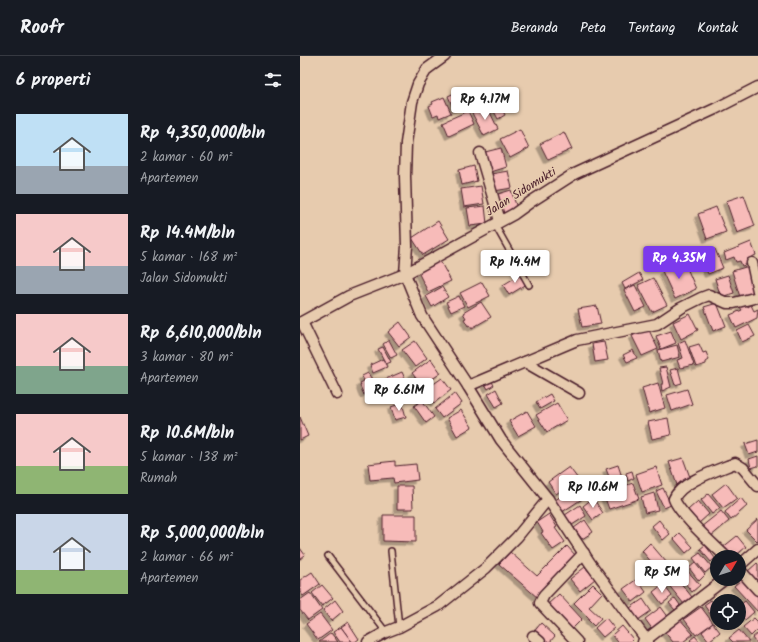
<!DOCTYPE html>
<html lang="id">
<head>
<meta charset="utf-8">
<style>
  body { margin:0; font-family:Kalam,sans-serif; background:#20242c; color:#f1f3f6; height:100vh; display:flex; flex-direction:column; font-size:15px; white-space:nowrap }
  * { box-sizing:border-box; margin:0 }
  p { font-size:13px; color:#9ea1a6 }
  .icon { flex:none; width:22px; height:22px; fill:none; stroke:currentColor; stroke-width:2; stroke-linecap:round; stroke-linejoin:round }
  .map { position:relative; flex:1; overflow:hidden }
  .panel { display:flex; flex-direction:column; background:#171b24; width:300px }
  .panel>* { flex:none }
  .needle { width:26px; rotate:51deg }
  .fabs { position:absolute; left:410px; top:494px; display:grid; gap:8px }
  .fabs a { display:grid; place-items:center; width:36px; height:36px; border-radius:50%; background:#171b24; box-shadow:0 2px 6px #0003; font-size:20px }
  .price { position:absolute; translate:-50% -34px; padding:0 9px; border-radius:4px; background:#fff; color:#222; font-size:13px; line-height:26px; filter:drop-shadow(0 1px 2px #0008) }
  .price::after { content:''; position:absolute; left:50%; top:24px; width:12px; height:9px; margin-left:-6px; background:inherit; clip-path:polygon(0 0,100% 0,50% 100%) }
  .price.current { background:#7c3aed; color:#fff }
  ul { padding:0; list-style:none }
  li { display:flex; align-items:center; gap:12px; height:100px; padding:0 16px }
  li span { display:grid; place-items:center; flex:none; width:112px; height:80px; border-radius:0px; color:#555 }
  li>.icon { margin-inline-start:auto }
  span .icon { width:48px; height:48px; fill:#fffc; stroke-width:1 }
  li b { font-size:17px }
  h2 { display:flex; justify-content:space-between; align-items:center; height:48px; padding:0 16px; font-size:17px }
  header { display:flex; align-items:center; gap:24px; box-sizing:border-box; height:56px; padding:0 20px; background:#171b24; border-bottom:1px solid #363941 }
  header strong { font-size:19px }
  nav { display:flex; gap:22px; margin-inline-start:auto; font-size:14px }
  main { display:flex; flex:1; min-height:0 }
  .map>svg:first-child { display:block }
  .building { fill:#f7bbb9; stroke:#4a1f2b; filter:url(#shadow) }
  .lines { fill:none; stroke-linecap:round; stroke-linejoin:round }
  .service-casing { stroke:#4a1f2b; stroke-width:8 }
  .minor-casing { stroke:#4a1f2b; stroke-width:13 }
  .service { stroke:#e7cbae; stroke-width:5 }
  .minor { stroke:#e7cbae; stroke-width:10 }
  .labels { text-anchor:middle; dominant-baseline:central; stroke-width:3; stroke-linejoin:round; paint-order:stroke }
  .street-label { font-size:12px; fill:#4a1f2b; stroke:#e7cbae }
</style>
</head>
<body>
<header>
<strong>Roofr</strong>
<nav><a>Beranda</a><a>Peta</a><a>Tentang</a><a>Kontak</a></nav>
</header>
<main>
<section class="panel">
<h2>6 properti<svg class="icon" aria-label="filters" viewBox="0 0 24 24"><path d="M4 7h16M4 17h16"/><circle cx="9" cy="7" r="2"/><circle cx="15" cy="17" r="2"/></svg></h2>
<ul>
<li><span style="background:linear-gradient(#bfe0f5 65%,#9aa5b1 0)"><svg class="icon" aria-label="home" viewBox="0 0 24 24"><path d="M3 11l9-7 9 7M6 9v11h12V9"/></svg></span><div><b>Rp 4,350,000/bln</b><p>2 kamar · 60 m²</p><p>Apartemen</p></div></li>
<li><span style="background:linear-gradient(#f6c9c9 65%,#9aa5b1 0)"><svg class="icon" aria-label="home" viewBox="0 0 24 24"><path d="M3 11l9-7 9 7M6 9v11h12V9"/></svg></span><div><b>Rp 14.4M/bln</b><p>5 kamar · 168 m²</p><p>Jalan Sidomukti</p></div></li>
<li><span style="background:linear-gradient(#f6c9c9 65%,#7fa58c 0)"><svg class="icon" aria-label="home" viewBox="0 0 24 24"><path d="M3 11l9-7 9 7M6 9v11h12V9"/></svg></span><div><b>Rp 6,610,000/bln</b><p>3 kamar · 80 m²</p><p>Apartemen</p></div></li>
<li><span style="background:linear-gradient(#f6c9c9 65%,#8fb573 0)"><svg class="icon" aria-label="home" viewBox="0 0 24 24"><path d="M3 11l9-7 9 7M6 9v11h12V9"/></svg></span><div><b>Rp 10.6M/bln</b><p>5 kamar · 138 m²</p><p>Rumah</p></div></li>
<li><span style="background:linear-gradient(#c9d6e8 70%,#8fb573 0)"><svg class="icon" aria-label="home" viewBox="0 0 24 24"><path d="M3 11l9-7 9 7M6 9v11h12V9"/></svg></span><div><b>Rp 5,000,000/bln</b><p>2 kamar · 66 m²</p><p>Apartemen</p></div></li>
</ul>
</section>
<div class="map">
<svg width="458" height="586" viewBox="0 0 458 586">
  <defs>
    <filter id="shadow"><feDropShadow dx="-3.5" dy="3.5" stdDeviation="0" flood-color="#0004"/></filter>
  </defs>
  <rect width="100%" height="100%" fill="#e7cbae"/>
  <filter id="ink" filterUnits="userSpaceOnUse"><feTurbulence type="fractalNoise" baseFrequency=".025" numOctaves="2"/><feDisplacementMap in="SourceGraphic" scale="8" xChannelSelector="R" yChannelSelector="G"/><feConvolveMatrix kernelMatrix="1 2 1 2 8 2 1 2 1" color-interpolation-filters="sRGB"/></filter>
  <g filter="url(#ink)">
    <g class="building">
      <polygon points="163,33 169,48 154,54 148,40"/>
      <polygon points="144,41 151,57 139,62 138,58 133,60 129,50 133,48 132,46"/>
      <polygon points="196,41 205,59 198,63 188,44"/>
      <polygon points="187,50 198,73 184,80 172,57"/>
      <polygon points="168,55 174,68 149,80 143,66"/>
      <polygon points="220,73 229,92 210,102 200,83"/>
      <polygon points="264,76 272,93 248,104 240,88"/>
      <polygon points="201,92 206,111 190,116 185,96"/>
      <polygon points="174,110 177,125 162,129 159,114"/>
      <polygon points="208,115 212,132 194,135 191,118"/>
      <polygon points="181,130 184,148 164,151 161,133"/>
      <polygon points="211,134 217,152 201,158 195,139"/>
      <polygon points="444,139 455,170 437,177 426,145"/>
      <polygon points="185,150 187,168 170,170 167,152"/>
      <polygon points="416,151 426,176 407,183 398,158"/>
      <polygon points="138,165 149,183 123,199 112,182"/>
      <polygon points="451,186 456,199 447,203 448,208 442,210 440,205 436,206 434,201 426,204 424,197"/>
      <polygon points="415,193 423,212 408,218 400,199"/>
      <polygon points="140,205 151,225 128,236 118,216"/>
      <polygon points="384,205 396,233 375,243 362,215"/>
      <polygon points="449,210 456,236 440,241 432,215"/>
      <polygon points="339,217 343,224 325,233 322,227"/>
      <polygon points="221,218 227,228 209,239 203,229"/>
      <polygon points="428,219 434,237 421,241 415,223"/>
      <polygon points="353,222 367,249 352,256 338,229"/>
      <polygon points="182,226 190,240 168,251 160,237"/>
      <polygon points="335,229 346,251 335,256 324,234"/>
      <polygon points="142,231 148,241 132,251 126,240"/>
      <polygon points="159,240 164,250 151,256 146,246"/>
      <polygon points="181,246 191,261 172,272 170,269 168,270 164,263 166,262 163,257"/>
      <polygon points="417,247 426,270 413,275 404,251"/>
      <polygon points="447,248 448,251 451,249 454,255 458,253 457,262 436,272 430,259 442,254 440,251"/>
      <polygon points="297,250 301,268 282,271 278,253"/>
      <polygon points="390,258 398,274 381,283 373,266"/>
      <polygon points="100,266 111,281 99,290 88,276"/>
      <polygon points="449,269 455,280 442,286 437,275"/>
      <polygon points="348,272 358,293 342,300 332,280"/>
      <polygon points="371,275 376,287 361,293 356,280"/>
      <polygon points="89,284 97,299 91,302 83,288"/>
      <polygon points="385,284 394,309 380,312 377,304 383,302 378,287"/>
      <polygon points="115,285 127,302 115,311 102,294"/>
      <polygon points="304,286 308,304 295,306 292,288"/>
      <polygon points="399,288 403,297 406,296 409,304 406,306 406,308 396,311 389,291"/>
      <polygon points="377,289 380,301 361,306 358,294"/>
      <polygon points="83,291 91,306 86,308 78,293"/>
      <polygon points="333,294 337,302 327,306 323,299"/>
      <polygon points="83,303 87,311 73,317 70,309"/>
      <polygon points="131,303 141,317 122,330 112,317"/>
      <polygon points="366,311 371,331 362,335 361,328 363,328 359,312"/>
      <polygon points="378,312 382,327 375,329 370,314"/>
      <polygon points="102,316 110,334 89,343 81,325"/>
      <polygon points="68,317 71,322 72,322 73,324 76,323 80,332 77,333 80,338 72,342 69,336 64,339 60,330 61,329 60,327 64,325 62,320"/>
      <polygon points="142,322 151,334 134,347 125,334"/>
      <polygon points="190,323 194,329 188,333 184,326"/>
      <polygon points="358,327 365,352 349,357 342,332"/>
      <polygon points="196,333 203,347 196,351 188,338"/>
      <polygon points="387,333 392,348 372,355 367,339"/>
      <polygon points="155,337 162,347 142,362 135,353"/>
      <polygon points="250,338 254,345 240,353 236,346"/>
      <polygon points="122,344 134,361 126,367 114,350"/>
      <polygon points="102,347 106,361 95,364 91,351"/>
      <polygon points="257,347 267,364 247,376 236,359"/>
      <polygon points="161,354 172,371 157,380 147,362"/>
      <polygon points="227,355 236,370 218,380 209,365"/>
      <polygon points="0,361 8,380 0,384"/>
      <polygon points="368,362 371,379 352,383 348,366"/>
      <polygon points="458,384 458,396 449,399 445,388"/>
      <polygon points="458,400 458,410 451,412 449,403"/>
      <polygon points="383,402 391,424 377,429 369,406"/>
      <polygon points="95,405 95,410 116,408 118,424 94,427 93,422 70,424 68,408"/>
      <polygon points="318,409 324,427 313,431 306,413"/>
      <polygon points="269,411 278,423 256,438 248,426"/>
      <polygon points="356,411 362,429 342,436 336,418"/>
      <polygon points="332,415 334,422 328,425 326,417"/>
      <polygon points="333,427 339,443 309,453 303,437"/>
      <polygon points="426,427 437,442 423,452 412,438"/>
      <polygon points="277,429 285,441 262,456 254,445"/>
      <polygon points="97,430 112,430 113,453 97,453"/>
      <polygon points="363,432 371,449 364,452 356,435"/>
      <polygon points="354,437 358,454 345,457 341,441"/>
      <polygon points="408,438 420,452 412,458 401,444"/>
      <polygon points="293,442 303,457 293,464 283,450"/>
      <polygon points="441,442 447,450 431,464 425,456"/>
      <polygon points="398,445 409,458 399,467 388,454"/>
      <polygon points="280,449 286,460 272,469 265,459"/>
      <polygon points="421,455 429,465 410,481 401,471"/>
      <polygon points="249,458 257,471 255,472 265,486 253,494 241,477 243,476 237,466"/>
      <polygon points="83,459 116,459 116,486 83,485"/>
      <polygon points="458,463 458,486 446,474"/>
      <polygon points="285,464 293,476 282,483 274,472"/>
      <polygon points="359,464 370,478 363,484 352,470"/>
      <polygon points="380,477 393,491 386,497 374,483"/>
      <polygon points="437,480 446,491 434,501 429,501 422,492"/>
      <polygon points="350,487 367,507 359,515 342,495"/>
      <polygon points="405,489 415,502 411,506 400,493"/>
      <polygon points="267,490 276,500 238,542 199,508 210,496 237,520"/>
      <polygon points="0,492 5,499 0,503"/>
      <polygon points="400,497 412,511 405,517 393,502"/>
      <polygon points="417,505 417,515 412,509"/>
      <polygon points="367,507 376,517 367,524 359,515"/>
      <polygon points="395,507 405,519 399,525 389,512"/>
      <polygon points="457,507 458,508 458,528 447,516"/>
      <polygon points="285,511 295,523 280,535 270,523"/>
      <polygon points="385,512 400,529 392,536 378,518"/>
      <polygon points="12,516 20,528 3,540 0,536 0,524"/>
      <polygon points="375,520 392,541 384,548 367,527"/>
      <polygon points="337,523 346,536 333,546 323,533"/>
      <polygon points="442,523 458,540 458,556 434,530"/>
      <polygon points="293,528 302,537 289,551 301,562 294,570 288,564 289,562 274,547"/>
      <polygon points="363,528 372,540 362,548 353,536"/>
      <polygon points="22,529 33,542 22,550 12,537"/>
      <polygon points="10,537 22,554 8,564 0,554 0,544"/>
      <polygon points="259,538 282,563 271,574 247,549"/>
      <polygon points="375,542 380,549 375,554 369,547"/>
      <polygon points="343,543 351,555 338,564 330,552"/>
      <polygon points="35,544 43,555 31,565 23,554"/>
      <polygon points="411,544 417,552 417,564 415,565 404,549"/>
      <polygon points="445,545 454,556 445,564 439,557 439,550"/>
      <polygon points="361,551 369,562 353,574 345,563"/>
      <polygon points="401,551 413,567 396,579 384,563"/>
      <polygon points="20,558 32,574 18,584 6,568"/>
      <polygon points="378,561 393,578 383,586 373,586 363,574"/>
      <polygon points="306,562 314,572 303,581 295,572"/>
      <polygon points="454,562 458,566 458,573 451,580 443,571"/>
      <polygon points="48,566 59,583 55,586 52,586 41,571"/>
      <polygon points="241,567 255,580 250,586 243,586 233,577"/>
      <polygon points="413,567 420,576 409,585 402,576"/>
      <polygon points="322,570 333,583 330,586 318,586 312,579"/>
      <polygon points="41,571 52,586 40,586 33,576"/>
      <polygon points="439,574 449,586 433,586 429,582"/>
      <polygon points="31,577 38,586 19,586"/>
      <polygon points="458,577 458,586 455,586 452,582"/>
      <polygon points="395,580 400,586 392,586 390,584"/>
    </g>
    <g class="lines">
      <g class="service-casing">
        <g id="service">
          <polyline points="195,169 229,229"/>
          <polyline points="91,495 99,571"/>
          <polyline points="28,500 86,576"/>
        </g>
      </g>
      <g class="minor-casing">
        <g id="minor">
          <polyline points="145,0 127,13 118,28 112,46 106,87 105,120 107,190 105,218 122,260 168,330 201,384 248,443 290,507 348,586"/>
          <polyline points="180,97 200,165"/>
          <polyline points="452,207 458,235"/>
          <polyline points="2,266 37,338"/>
          <polyline points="0,267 49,240 105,218 214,158 232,145 274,118 415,53 458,31"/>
          <polyline points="225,306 279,337"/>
          <polyline points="168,330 277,284 357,268 381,252 401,242 409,239 427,247 434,247 458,241"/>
          <path d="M 426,501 C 413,488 380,459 374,443 C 380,426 418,414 435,407 L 443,412 L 458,430"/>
          <polyline points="439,510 458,493"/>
          <polyline points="439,513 458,534"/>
          <polyline points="233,580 240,586"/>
          <polyline points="68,586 86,576 99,571 138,550 186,512 217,481 248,443"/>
          <polyline points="277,586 240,547 244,539 284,497"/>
          <polyline points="343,586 425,523"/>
        </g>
      </g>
      <use href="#service" class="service"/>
      <use href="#minor" class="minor"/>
    </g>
  </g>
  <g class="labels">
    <g class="street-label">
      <text transform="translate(221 136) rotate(-32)">Jalan Sidomukti</text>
    </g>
  </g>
</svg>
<div class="fabs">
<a><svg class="needle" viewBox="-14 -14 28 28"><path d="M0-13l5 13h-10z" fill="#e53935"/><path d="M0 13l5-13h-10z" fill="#9ea1a6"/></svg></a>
<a><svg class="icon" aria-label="locate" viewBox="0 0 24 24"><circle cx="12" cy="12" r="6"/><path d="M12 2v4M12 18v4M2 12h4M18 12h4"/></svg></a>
</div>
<b class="price" style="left:185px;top:65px">Rp 4.17M</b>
<b class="price current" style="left:379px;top:224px">Rp 4.35M</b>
<b class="price" style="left:215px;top:228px">Rp 14.4M</b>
<b class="price" style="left:99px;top:356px">Rp 6.61M</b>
<b class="price" style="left:293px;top:453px">Rp 10.6M</b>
<b class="price" style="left:362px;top:538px">Rp 5M</b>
</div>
</main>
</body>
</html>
